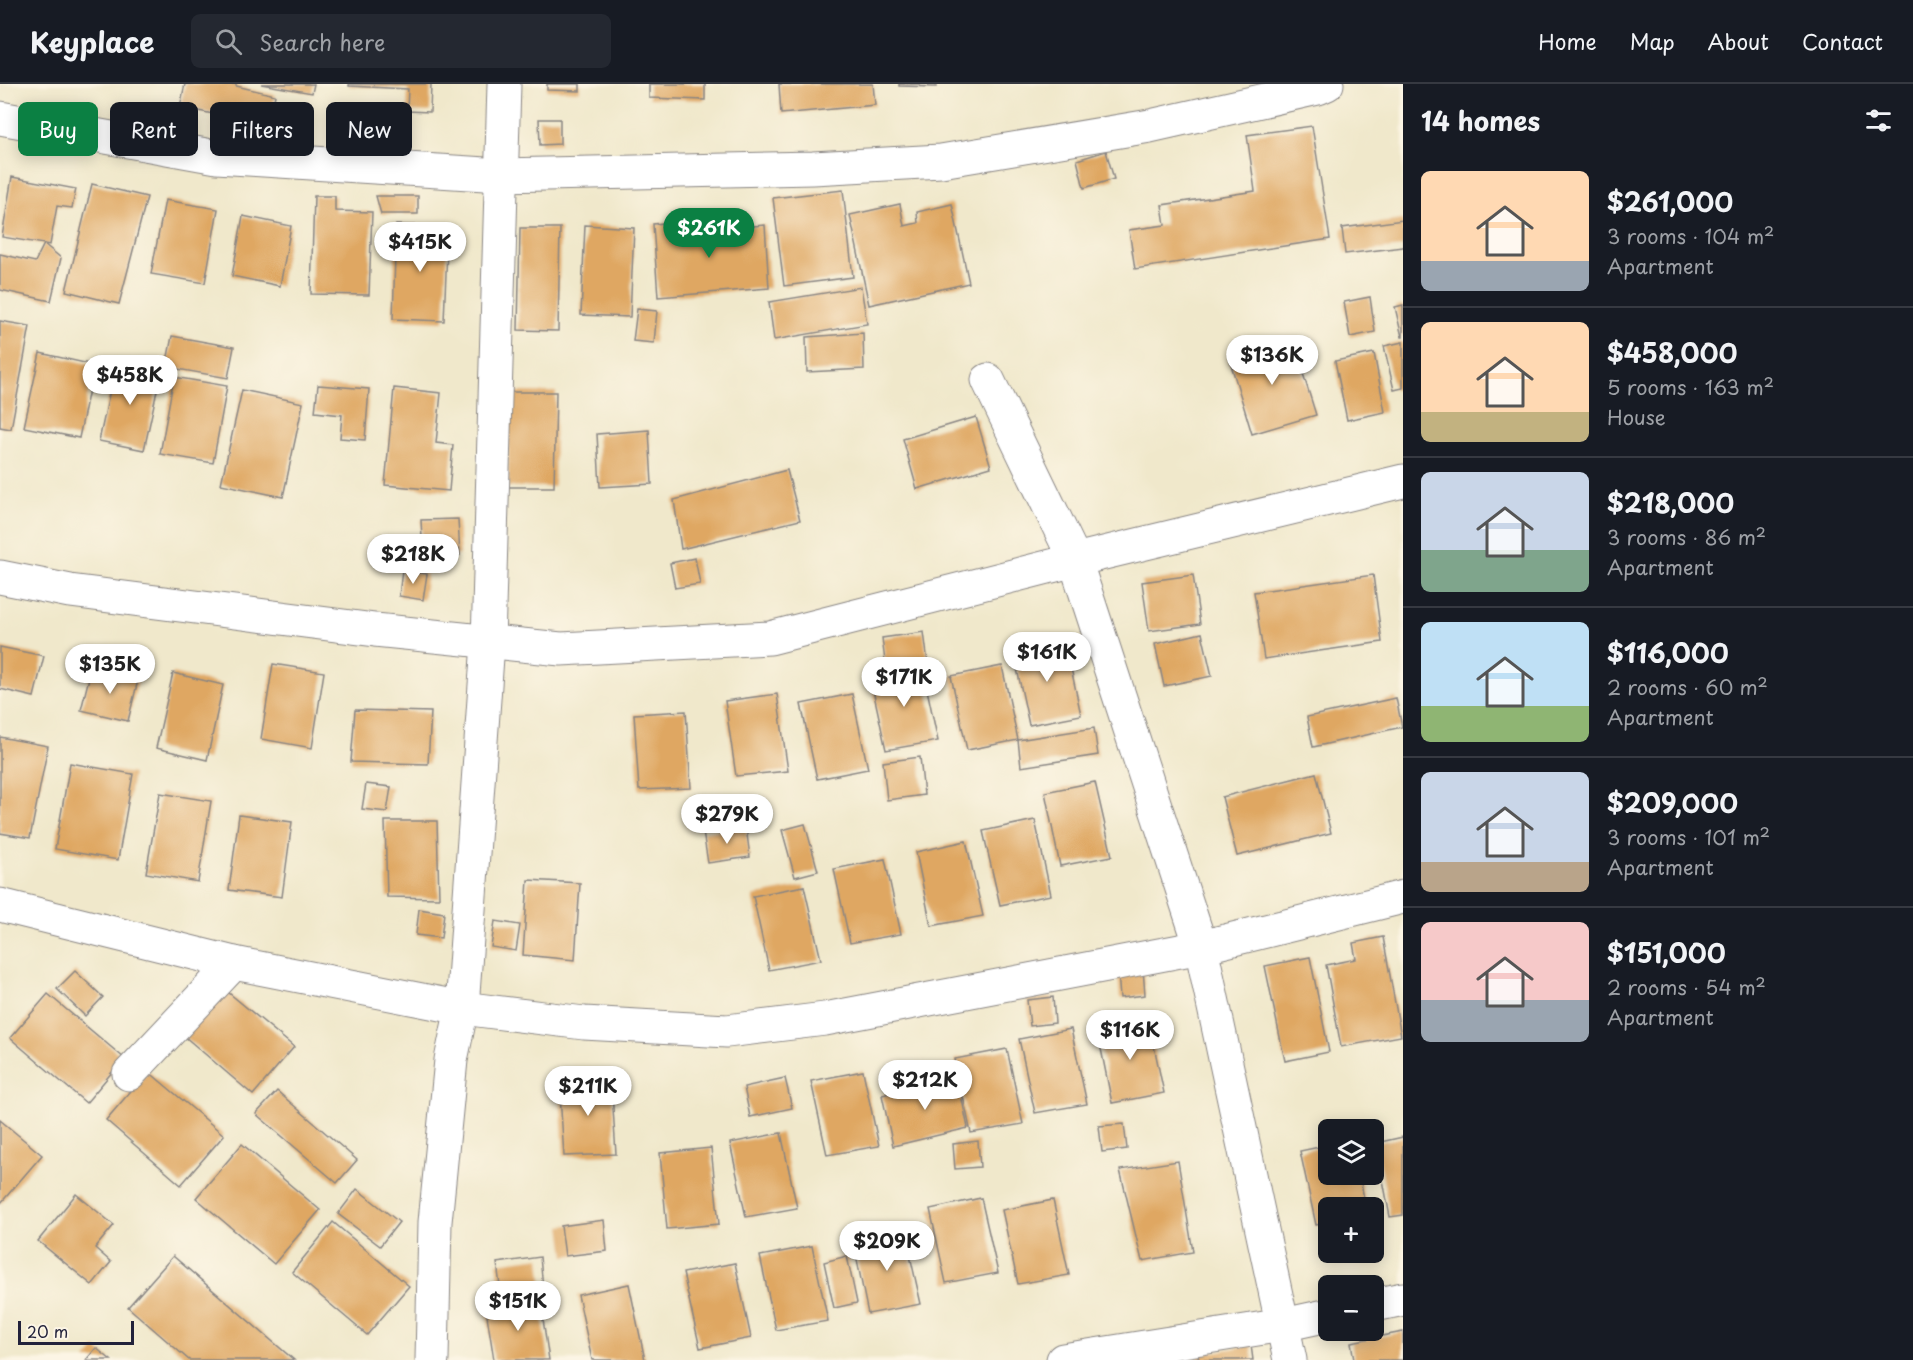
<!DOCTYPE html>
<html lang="en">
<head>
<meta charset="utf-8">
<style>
  body { margin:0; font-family:"Playpen Sans",sans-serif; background:#242831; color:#f1f3f6; height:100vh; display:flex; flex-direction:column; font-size:22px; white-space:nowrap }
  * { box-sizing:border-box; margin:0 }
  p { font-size:20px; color:#9ea1a6 }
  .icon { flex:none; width:33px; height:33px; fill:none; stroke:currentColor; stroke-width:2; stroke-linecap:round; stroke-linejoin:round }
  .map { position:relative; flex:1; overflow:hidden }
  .details { display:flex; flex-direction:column; background:#171b24; width:510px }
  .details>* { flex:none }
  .top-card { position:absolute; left:18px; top:18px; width:570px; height:54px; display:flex; gap:12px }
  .controls { position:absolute; left:1318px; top:1035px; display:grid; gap:12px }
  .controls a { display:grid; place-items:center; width:66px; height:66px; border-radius:9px; background:#171b24; box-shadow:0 3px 15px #0003; font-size:30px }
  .scale { position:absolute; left:18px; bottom:15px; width:116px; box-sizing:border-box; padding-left:6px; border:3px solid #22223b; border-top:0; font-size:16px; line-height:21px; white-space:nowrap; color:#22223b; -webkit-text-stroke:4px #fcf5e5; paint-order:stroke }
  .price { position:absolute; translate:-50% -51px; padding:0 14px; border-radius:21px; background:#fff; color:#222; font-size:20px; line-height:39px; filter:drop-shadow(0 2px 3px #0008) }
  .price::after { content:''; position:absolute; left:50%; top:36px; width:18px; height:14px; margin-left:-9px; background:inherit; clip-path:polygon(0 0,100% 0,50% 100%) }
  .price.selected { background:#0b8043; color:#fff }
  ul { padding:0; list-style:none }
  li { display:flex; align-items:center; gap:18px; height:150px; padding:0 18px }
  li+li { border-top:2px solid #363941 }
  li span { display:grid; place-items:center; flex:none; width:168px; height:120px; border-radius:9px; color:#555 }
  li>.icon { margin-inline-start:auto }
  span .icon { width:72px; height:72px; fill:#fffc; stroke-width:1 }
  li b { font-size:26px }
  h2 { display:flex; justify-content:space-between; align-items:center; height:72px; padding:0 18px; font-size:26px }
  .tag { padding:0 21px; border-radius:9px; background:#171b24; box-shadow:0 3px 15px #0003; font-size:21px; line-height:54px }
  .tag.selected { background:#0b8043; color:#fff }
  header { display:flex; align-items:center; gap:36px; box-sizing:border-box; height:84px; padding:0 30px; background:#171b24; border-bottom:2px solid #363941 }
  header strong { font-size:28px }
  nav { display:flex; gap:33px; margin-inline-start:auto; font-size:21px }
  .search { width:420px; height:54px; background:#242831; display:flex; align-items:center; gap:15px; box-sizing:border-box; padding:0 21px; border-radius:9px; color:#9ea1a6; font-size:22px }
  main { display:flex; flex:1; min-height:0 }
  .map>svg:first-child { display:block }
  .building { fill:#dfa762 }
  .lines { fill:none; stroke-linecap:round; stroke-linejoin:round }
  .minor-casing { stroke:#898583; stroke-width:35 }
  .minor { stroke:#fff; stroke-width:33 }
</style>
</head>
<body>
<header>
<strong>Keyplace</strong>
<div class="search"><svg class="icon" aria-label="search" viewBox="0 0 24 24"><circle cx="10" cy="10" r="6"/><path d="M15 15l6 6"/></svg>Search here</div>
<nav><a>Home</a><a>Map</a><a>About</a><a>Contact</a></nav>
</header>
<main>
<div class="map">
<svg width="1403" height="1276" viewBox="0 0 1403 1276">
  <rect width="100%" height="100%" fill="#fcf5e5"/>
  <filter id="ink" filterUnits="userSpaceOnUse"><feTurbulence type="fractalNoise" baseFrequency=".0167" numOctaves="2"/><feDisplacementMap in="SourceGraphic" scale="12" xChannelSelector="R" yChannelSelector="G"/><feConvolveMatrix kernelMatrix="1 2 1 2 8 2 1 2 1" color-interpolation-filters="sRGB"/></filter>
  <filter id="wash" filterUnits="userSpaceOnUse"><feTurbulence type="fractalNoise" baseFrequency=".008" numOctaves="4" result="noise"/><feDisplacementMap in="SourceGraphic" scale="24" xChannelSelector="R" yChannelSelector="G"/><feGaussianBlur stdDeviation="1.35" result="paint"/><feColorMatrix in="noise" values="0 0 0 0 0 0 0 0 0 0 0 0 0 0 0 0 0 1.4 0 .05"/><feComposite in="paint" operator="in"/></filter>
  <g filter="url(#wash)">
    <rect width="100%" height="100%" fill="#f0e8cb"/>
    <g id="blocks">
      <g class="building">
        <polygon points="185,0 236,0 236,2 275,11 269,42 180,23"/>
        <polygon points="261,0 314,0 312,9"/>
        <polygon points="349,0 431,0 430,28 407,27 408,5 349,2"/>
        <polygon points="547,0 580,0 580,7 547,6"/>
        <polygon points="649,0 705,0 705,16 649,14"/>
        <polygon points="779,0 873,0 875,21 781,30"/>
        <polygon points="899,0 936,0 936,3 899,2"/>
        <polygon points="539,35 560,35 560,60 540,61"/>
        <polygon points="1312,42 1330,155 1135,185 1129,146 1165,141 1162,121 1255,107 1247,51"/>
        <polygon points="1106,67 1114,95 1084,104 1077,76"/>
        <polygon points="12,93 76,105 72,124 57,122 50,161 2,153"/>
        <polygon points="92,100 147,113 119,220 66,207"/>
        <polygon points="843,106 853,193 784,202 773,114"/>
        <polygon points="314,112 335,112 335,127 372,128 369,211 311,210"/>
        <polygon points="376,112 418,112 418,130 381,130"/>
        <polygon points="165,116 218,125 205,199 151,190"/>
        <polygon points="900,120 904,142 918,139 917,128 952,120 969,199 869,221 850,131"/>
        <polygon points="243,132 291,142 280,202 232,192"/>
        <polygon points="703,136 704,146 765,141 769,204 658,213 653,140"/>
        <polygon points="1403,136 1403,163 1345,170 1342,144"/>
        <polygon points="396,141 448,142 444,237 393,235"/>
        <polygon points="585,141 634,144 630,233 581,231"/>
        <polygon points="520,144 560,144 558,247 518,246"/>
        <polygon points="44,160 61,174 51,217 0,206 0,170 35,178"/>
        <polygon points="861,203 867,240 774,256 769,218"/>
        <polygon points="1370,213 1375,248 1350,253 1344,218"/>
        <polygon points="1403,221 1403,253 1402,253 1395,223"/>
        <polygon points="637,225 657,227 654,259 633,257"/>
        <polygon points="0,237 30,242 11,345 0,343"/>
        <polygon points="863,249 864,285 807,288 806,253"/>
        <polygon points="172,252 234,263 228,294 166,283"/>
        <polygon points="1292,254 1316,331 1252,350 1229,274"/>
        <polygon points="1403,258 1403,304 1394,306 1384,262"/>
        <polygon points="40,269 94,281 79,354 24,343"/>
        <polygon points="1374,269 1385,328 1347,336 1335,277"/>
        <polygon points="116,278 161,288 144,366 99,357"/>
        <polygon points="174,293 227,302 213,379 160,370"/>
        <polygon points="318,301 369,305 365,356 340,354 342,331 315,328"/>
        <polygon points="394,304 441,309 436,359 453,361 449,407 385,401"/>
        <polygon points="242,306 303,319 283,413 221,400"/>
        <polygon points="509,308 556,308 554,403 508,403"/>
        <polygon points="976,333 991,383 917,405 903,355"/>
        <polygon points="649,346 652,400 600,403 597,350"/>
        <polygon points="787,386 800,436 681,465 674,416"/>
        <polygon points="458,435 460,471 423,473 421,436"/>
        <polygon points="695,474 700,500 675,504 670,479"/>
        <polygon points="402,486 427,490 423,516 399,512"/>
        <polygon points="1193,491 1200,540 1149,547 1142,498"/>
        <polygon points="1373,491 1382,558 1264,575 1254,508"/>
        <polygon points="924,548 928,579 886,585 882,554"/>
        <polygon points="1202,549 1212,592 1164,602 1155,560"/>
        <polygon points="1065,556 1081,631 1029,641 1013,566"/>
        <polygon points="0,563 44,572 34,613 0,605"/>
        <polygon points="273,580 324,588 312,664 261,655"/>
        <polygon points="922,582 938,657 886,666 870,592"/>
        <polygon points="1002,582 1018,656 967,666 951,592"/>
        <polygon points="91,586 138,596 128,637 81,626"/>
        <polygon points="173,589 223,601 207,676 156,664"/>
        <polygon points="777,610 788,687 736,692 725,617"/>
        <polygon points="852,610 868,685 817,695 801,620"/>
        <polygon points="1396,614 1402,643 1313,663 1307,633"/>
        <polygon points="355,626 431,628 428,680 351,678"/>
        <polygon points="686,627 691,704 639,706 634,630"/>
        <polygon points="1094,644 1098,671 1021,683 1018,656"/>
        <polygon points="0,653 48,662 30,754 0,749"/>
        <polygon points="920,673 924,711 887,716 883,678"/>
        <polygon points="70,679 133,690 118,776 55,765"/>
        <polygon points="1316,689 1331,749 1237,772 1222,713"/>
        <polygon points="1095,698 1112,772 1060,782 1045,708"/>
        <polygon points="366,700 391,703 387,728 362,725"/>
        <polygon points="160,709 211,717 198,798 146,789"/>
        <polygon points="239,731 292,738 282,813 229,806"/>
        <polygon points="1035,736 1051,811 1000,821 983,747"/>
        <polygon points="385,737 437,737 439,814 387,813"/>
        <polygon points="805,740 818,787 795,793 782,746"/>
        <polygon points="746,743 750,773 708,779 703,748"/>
        <polygon points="966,757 983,832 931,842 916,768"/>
        <polygon points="885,775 901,850 850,859 834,785"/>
        <polygon points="528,796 580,799 575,876 523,871"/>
        <polygon points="804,802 821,876 769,886 753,812"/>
        <polygon points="419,825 444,829 441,854 416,851"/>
        <polygon points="495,837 520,841 516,867 491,863"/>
        <polygon points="1383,853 1401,952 1341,963 1326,881 1356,875 1353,859"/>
        <polygon points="1310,873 1329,968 1285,977 1265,882"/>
        <polygon points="1143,885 1145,911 1120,914 1118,888"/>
        <polygon points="75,887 103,913 85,932 57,905"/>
        <polygon points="217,899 294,963 253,1011 177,946"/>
        <polygon points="48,910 124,974 86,1019 10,954"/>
        <polygon points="1053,913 1055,939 1030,942 1027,916"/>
        <polygon points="1148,934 1164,1009 1112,1019 1097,945"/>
        <polygon points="1071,945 1087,1020 1035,1029 1019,955"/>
        <polygon points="1007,965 1023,1040 971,1049 955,975"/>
        <polygon points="148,987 224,1051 181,1101 106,1036"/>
        <polygon points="863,987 879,1062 827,1071 811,997"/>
        <polygon points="957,992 968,1044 893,1062 882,1011"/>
        <polygon points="611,993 616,1070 564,1072 559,996"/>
        <polygon points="785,994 792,1024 750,1033 744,1003"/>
        <polygon points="277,1007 357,1076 337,1099 256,1030"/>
        <polygon points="0,1036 42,1071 0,1120"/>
        <polygon points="1124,1040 1127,1065 1102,1068 1099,1042"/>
        <polygon points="781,1049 797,1124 746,1133 730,1059"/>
        <polygon points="1403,1053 1403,1131 1390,1133 1376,1059"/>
        <polygon points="978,1057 980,1083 955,1085 953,1060"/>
        <polygon points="242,1060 320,1126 274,1180 196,1114"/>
        <polygon points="1329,1061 1329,1090 1359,1090 1366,1124 1329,1124 1329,1139 1316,1141 1300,1067"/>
        <polygon points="711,1064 719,1140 667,1145 660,1069"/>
        <polygon points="1178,1077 1193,1168 1142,1177 1120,1086"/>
        <polygon points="357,1105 399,1138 380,1162 338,1130"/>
        <polygon points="76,1110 114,1141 95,1164 111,1178 92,1201 38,1157"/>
        <polygon points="981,1114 998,1189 946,1199 930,1125"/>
        <polygon points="1053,1116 1069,1191 1018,1200 1002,1126"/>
        <polygon points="604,1136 607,1167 565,1172 561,1142"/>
        <polygon points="333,1138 409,1202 367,1251 292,1188"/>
        <polygon points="904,1145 921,1220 868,1230 853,1156"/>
        <polygon points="812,1162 828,1237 776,1246 760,1172"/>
        <polygon points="173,1172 294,1276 189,1276 128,1223"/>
        <polygon points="847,1172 857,1219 834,1224 824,1178"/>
        <polygon points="540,1173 543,1204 501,1210 497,1179"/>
        <polygon points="735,1179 751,1254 700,1264 683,1189"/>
        <polygon points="629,1200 645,1276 592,1276 578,1211"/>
        <polygon points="540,1215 549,1276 494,1276 486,1225"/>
        <polygon points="1403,1248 1403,1276 1354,1276 1351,1258"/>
        <polygon points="1251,1261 1253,1276 1199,1276 1198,1271"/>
        <polygon points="96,1264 111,1276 86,1276"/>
      </g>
    </g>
  </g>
  <g filter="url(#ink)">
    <use href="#blocks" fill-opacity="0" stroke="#898583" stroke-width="1.5"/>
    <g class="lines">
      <g class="minor-casing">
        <g id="minor">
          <polyline points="0,34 217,73 501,91 813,84 941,77 1150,42 1318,4 1327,0"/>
          <polyline points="988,296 1075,476 1201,863 1290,1276"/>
          <polyline points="0,493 70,507 375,546 561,565 770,554 1075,476 1403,397"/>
          <polyline points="0,821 234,879 462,924 584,939 727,947 825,935 1201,863 1403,813"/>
          <polyline points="129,990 234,879"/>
          <polyline points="1374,1221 1403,1215"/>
          <polyline points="432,1276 435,1138 451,976 462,924 488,559 504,0"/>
          <polyline points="1063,1276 1283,1241 1329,1231"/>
        </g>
      </g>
      <use href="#minor" class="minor"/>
    </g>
  </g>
</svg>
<div class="controls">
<a><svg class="icon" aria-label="layers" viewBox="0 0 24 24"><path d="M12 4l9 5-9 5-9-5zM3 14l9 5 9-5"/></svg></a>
<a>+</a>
<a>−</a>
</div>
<div class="scale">20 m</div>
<b class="price selected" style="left:709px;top:175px">$261K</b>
<b class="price" style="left:420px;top:189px">$415K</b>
<b class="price" style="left:1272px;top:302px">$136K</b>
<b class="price" style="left:130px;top:322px">$458K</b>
<b class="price" style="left:413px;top:501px">$218K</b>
<b class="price" style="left:1047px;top:599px">$161K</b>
<b class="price" style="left:110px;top:611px">$135K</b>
<b class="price" style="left:904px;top:624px">$171K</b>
<b class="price" style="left:727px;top:761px">$279K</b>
<b class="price" style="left:1130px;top:977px">$116K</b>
<b class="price" style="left:925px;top:1027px">$212K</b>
<b class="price" style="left:588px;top:1033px">$211K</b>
<b class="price" style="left:887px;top:1188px">$209K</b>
<b class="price" style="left:518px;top:1248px">$151K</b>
<div class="top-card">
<a class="tag selected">Buy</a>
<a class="tag">Rent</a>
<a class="tag">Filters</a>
<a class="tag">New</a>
</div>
</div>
<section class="details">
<h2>14 homes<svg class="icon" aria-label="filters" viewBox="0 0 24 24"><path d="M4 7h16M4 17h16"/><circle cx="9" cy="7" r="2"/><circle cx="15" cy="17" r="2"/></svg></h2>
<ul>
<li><span style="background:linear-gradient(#ffd9b3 75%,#9aa5b1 0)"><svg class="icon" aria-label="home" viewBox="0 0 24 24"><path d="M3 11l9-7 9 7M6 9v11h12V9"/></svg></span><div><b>$261,000</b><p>3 rooms · 104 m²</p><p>Apartment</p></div></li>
<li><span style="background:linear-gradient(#ffd9b3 75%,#c2b280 0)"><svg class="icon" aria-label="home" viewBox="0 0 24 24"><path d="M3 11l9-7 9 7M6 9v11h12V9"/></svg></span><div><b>$458,000</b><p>5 rooms · 163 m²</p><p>House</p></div></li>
<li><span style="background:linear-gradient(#c9d6e8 65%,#7fa58c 0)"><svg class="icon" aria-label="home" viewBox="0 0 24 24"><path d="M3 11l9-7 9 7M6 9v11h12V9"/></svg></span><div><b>$218,000</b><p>3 rooms · 86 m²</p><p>Apartment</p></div></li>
<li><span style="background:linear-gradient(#bfe0f5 70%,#8fb573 0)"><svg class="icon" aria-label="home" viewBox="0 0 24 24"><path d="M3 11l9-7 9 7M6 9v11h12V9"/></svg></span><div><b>$116,000</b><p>2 rooms · 60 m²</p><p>Apartment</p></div></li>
<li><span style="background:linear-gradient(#c9d6e8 75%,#b9a48a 0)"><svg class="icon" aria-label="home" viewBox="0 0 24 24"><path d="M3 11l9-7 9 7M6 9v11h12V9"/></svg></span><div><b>$209,000</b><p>3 rooms · 101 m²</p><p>Apartment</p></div></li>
<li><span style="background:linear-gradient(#f6c9c9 65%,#9aa5b1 0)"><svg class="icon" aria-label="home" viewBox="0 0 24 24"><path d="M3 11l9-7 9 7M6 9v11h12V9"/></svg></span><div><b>$151,000</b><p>2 rooms · 54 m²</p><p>Apartment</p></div></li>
</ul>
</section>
</main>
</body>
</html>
